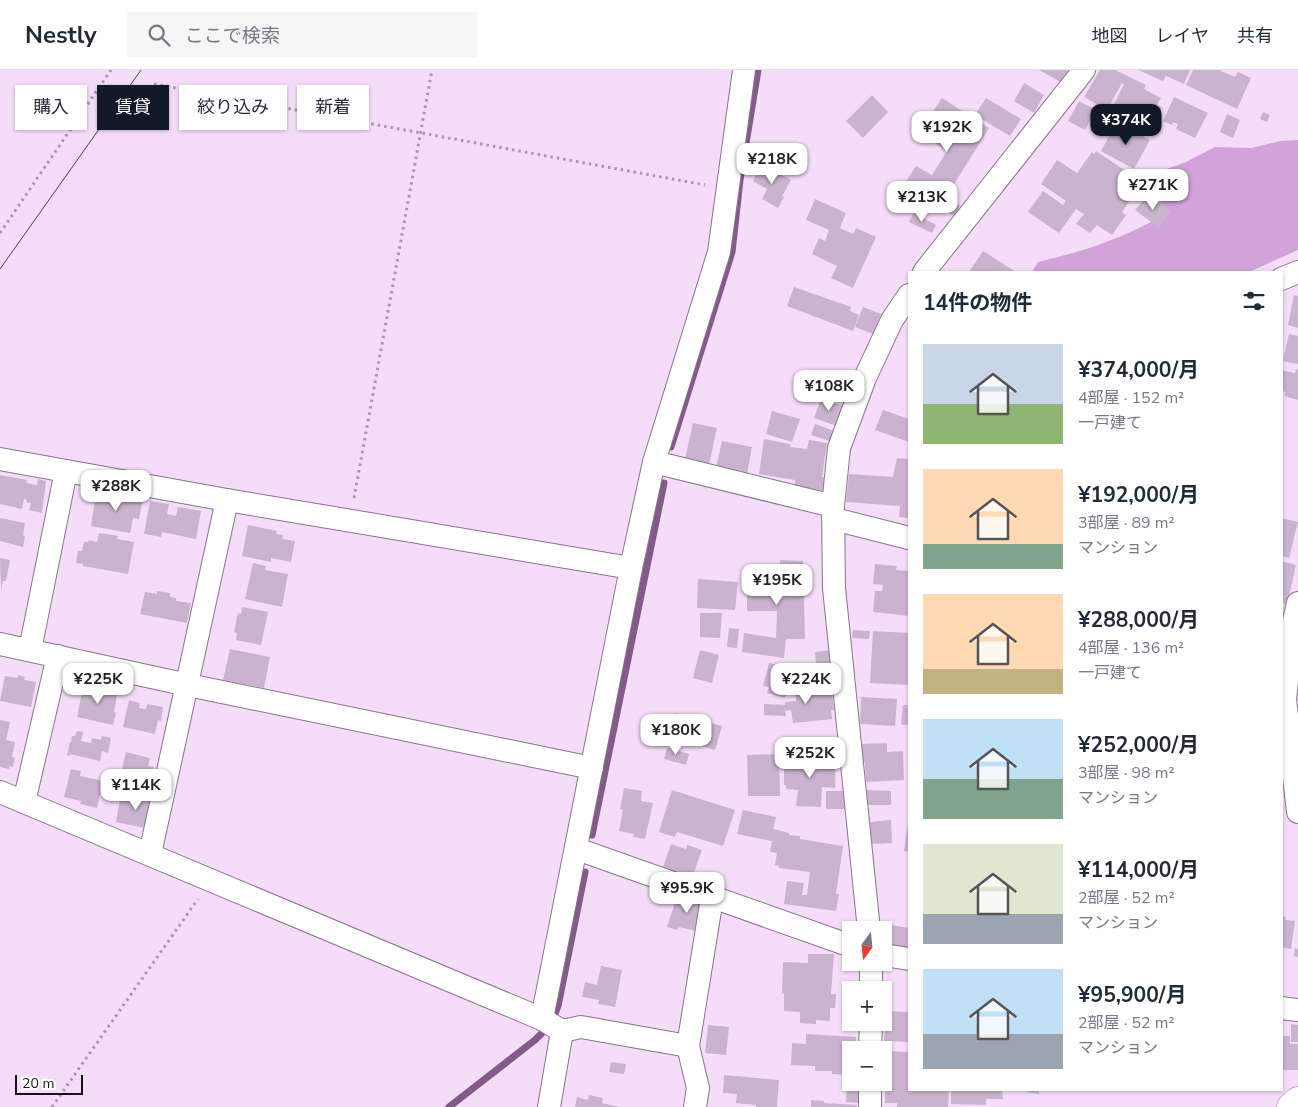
<!DOCTYPE html>
<html lang="ja">
<head>
<meta charset="utf-8">
<style>
  body { margin:0; font-family:"Nunito Sans","Noto Sans JP",sans-serif; background:#f6f6f7; color:#1f2937; height:100vh; display:flex; flex-direction:column; font-size:19px; white-space:nowrap }
  * { box-sizing:border-box; margin:0 }
  p { font-size:16px; color:#747a83 }
  .icon { flex:none; width:28px; height:28px; fill:none; stroke:currentColor; stroke-width:2; stroke-linecap:round; stroke-linejoin:round }
  .map { position:relative; flex:1; overflow:hidden }
  .drawer { position:absolute; left:908px; top:201px; width:375px; height:820px; display:flex; flex-direction:column; background:#fff; border-radius:0px; box-shadow:0 1px 4px #0004 }
  .drawer>* { flex:none }
  .banner { position:absolute; left:15px; top:15px; width:475px; height:45px; display:flex; gap:10px }
  .needle { width:32px; rotate:195deg }
  .tools { position:absolute; left:842px; top:851px; display:grid; gap:10px }
  .tools a { display:grid; place-items:center; width:50px; height:50px; border-radius:0px; background:#fff; box-shadow:0 1px 4px #0004; font-size:25px }
  .scale { position:absolute; left:15px; bottom:12px; width:68px; box-sizing:border-box; padding-left:5px; border:2px solid #19111a; border-top:0; font-size:14px; line-height:18px; white-space:nowrap; color:#19111a; -webkit-text-stroke:4px #fff; paint-order:stroke }
  .price { position:absolute; translate:-50% -42px; padding:0 11px; border-radius:10px; background:#fff; color:#222; font-size:16px; line-height:32px; filter:drop-shadow(0 1px 2px #0008) }
  .price::after { content:''; position:absolute; left:50%; top:30px; width:15px; height:11px; margin-left:-8px; background:inherit; clip-path:polygon(0 0,100% 0,50% 100%) }
  .price.current { background:#111827; color:#fff }
  ul { padding:0; list-style:none }
  li { display:flex; align-items:center; gap:15px; height:125px; padding:0 15px }
  li span { display:grid; place-items:center; flex:none; width:140px; height:100px; border-radius:0px; color:#555 }
  li>.icon { margin-inline-start:auto }
  span .icon { width:60px; height:60px; fill:#fffc; stroke-width:1 }
  li b { font-size:21px }
  h2 { display:flex; justify-content:space-between; align-items:center; height:60px; padding:0 15px; font-size:21px }
  .tag { padding:0 18px; border-radius:0px; background:#fff; box-shadow:0 1px 4px #0004; font-size:18px; line-height:45px }
  .tag.current { background:#111827; color:#fff }
  header { display:flex; align-items:center; gap:30px; box-sizing:border-box; height:70px; padding:0 25px; background:#fff; border-bottom:1px solid #e0e1e3 }
  header strong { font-size:24px }
  nav { display:flex; gap:28px; margin-inline-start:auto; font-size:18px }
  .search { width:350px; height:45px; background:#f6f6f7; display:flex; align-items:center; gap:12px; box-sizing:border-box; padding:0 18px; border-radius:0px; color:#747a83; font-size:19px }
  .map>svg:first-child { display:block }
  .green { fill:#d1a3d9 }
  .lines { fill:none; stroke-linecap:round; stroke-linejoin:round }
  .stream { stroke:#825b89; stroke-width:7 }
  .building { fill:#cab3ce }
  .street-casing { stroke:#88738c; stroke-width:24 }
  .secondary-casing { stroke:#88738c; stroke-width:29 }
  .path { stroke:#a996ac; stroke-width:3; stroke-dasharray:2.5 4; stroke-linecap:butt }
  .street { stroke:#fff; stroke-width:22 }
  .secondary { stroke:#fff; stroke-width:28 }
  .tram { stroke:#4a3e4b; stroke-width:1 }
</style>
</head>
<body>
<header>
<strong>Nestly</strong>
<div class="search"><svg class="icon" aria-label="search" viewBox="0 0 24 24"><circle cx="10" cy="10" r="6"/><path d="M15 15l6 6"/></svg>ここで検索</div>
<nav><a>地図</a><a>レイヤ</a><a>共有</a></nav>
</header>
<div class="map">
<svg width="1298" height="1037" viewBox="0 0 1298 1037">
  <rect width="100%" height="100%" fill="#f5ddf9"/>
  <path class="green" d="M 1298,70 L 1298,180 L 1249,202 L 1032,202 L 1038,192 C 1080,182 1115,171 1153,151 L 1162,128 L 1155,103 L 1186,92 L 1215,77 L 1251,78 L 1281,71 Z"/>
  <g class="lines">
    <g class="stream">
      <polyline points="671,377 732,182 740,110 758,0"/>
      <polyline points="592,765 664,413"/>
      <polyline points="449,1037 535,970 551,954 558,936 585,802"/>
    </g>
  </g>
  <g class="building">
    <polygon points="1039,0 1066,0 1071,3 1064,14"/>
    <polygon points="1100,0 1115,0 1146,15 1144,19 1161,28 1157,35 1162,38 1152,59 1111,40 1124,14 1122,13 1107,40 1084,27"/>
    <polygon points="1138,0 1190,0 1184,14 1166,6 1163,11"/>
    <polygon points="1193,0 1219,0 1235,7 1238,2 1251,8 1237,39 1186,15"/>
    <polygon points="1024,13 1044,25 1034,43 1014,31"/>
    <polygon points="872,25 888,42 863,68 846,51"/>
    <polygon points="1174,27 1208,43 1195,68 1176,59 1178,54 1173,52 1172,55 1163,51"/>
    <polygon points="942,28 989,58 946,127 960,136 954,146 904,115 916,96 932,105 947,81 919,63"/>
    <polygon points="986,28 1021,49 1010,66 975,45"/>
    <polygon points="1079,31 1096,40 1085,60 1068,51"/>
    <polygon points="1098,41 1115,51 1110,60 1093,50"/>
    <polygon points="1263,42 1270,45 1267,52 1260,49"/>
    <polygon points="1227,44 1240,50 1233,68 1220,62"/>
    <polygon points="1117,52 1150,70 1134,99 1101,81"/>
    <polygon points="1096,81 1126,101 1117,115 1133,126 1122,142 1126,145 1112,165 1097,155 1090,163 1076,154 1084,144 1076,139 1059,163 1028,142 1043,121 1063,135 1066,131 1041,114 1057,90 1077,103 1092,82 1094,84"/>
    <polygon points="762,94 791,110 782,126 784,127 778,138 762,129 767,119 753,111"/>
    <polygon points="1149,124 1171,141 1159,158 1135,140"/>
    <polygon points="815,129 846,143 840,158 853,164 856,158 876,167 853,218 831,208 837,196 812,184 819,168 825,171 829,160 806,150"/>
    <polygon points="914,143 936,155 932,163 909,152"/>
    <polygon points="983,181 1016,202 969,202"/>
    <polygon points="794,217 851,237 850,241 859,245 853,261 787,236"/>
    <polygon points="1294,225 1298,226 1298,258 1288,255"/>
    <polygon points="863,237 881,244 873,264 855,257"/>
    <polygon points="1289,264 1298,266 1298,294 1283,291"/>
    <polygon points="1296,299 1298,300 1298,330 1287,327 1284,325 1286,322 1281,321 1281,300 1295,303"/>
    <polygon points="821,329 844,336 837,356 814,348"/>
    <polygon points="883,340 909,349 909,372 875,360"/>
    <polygon points="772,341 800,349 792,372 766,364"/>
    <polygon points="693,353 717,358 709,395 685,389"/>
    <polygon points="815,354 837,362 833,372 811,365"/>
    <polygon points="764,369 790,374 790,377 807,379 809,370 827,373 822,407 828,408 825,421 795,416 795,410 759,404"/>
    <polygon points="722,371 752,377 747,404 716,398"/>
    <polygon points="897,388 909,389 909,448 899,447 900,436 846,432 849,404 893,407"/>
    <polygon points="0,405 27,410 26,413 37,415 38,409 46,411 42,443 29,440 31,433 27,433 26,429 24,429 22,439 0,434"/>
    <polygon points="96,424 125,429 126,425 143,428 139,449 133,448 130,463 91,456"/>
    <polygon points="150,431 169,434 167,444 176,446 178,437 201,441 196,469 162,462 161,467 144,464"/>
    <polygon points="0,448 25,453 23,465 25,466 23,477 0,471"/>
    <polygon points="1281,448 1298,452 1289,488 1281,486"/>
    <polygon points="248,455 277,461 276,464 283,465 282,469 295,471 291,492 271,488 271,492 242,486"/>
    <polygon points="99,463 118,466 117,469 134,472 128,504 83,496 83,494 76,493 78,481 82,481 84,472 88,472 89,470 97,472"/>
    <polygon points="0,488 10,490 6,511 3,511 1,520"/>
    <polygon points="780,490 803,491 805,569 786,569 784,588 742,582 744,563 776,568 777,541 747,541 747,499 780,499"/>
    <polygon points="1281,491 1296,495 1287,534 1281,533"/>
    <polygon points="253,493 266,496 265,500 288,504 282,537 245,529"/>
    <polygon points="875,494 897,496 896,500 909,501 909,546 873,542 875,521 882,521 883,515 873,514"/>
    <polygon points="698,509 738,512 735,540 697,538"/>
    <polygon points="157,521 170,523 170,527 176,528 176,531 191,533 187,553 140,544 145,522 157,524"/>
    <polygon points="242,537 268,542 261,575 236,570 237,563 234,562 238,543 241,544"/>
    <polygon points="700,543 722,543 720,568 700,567"/>
    <polygon points="729,558 739,559 737,578 727,577"/>
    <polygon points="853,560 870,561 869,569 852,568"/>
    <polygon points="873,561 909,563 909,615 870,613"/>
    <polygon points="230,579 270,587 264,618 223,610"/>
    <polygon points="700,580 719,585 712,613 693,608"/>
    <polygon points="831,580 832,595 816,597 815,582"/>
    <polygon points="769,593 799,600 819,602 818,613 796,610 793,625 786,624 785,628 767,623 769,617 763,616"/>
    <polygon points="18,605 25,607 24,610 36,612 31,637 0,631 5,606 18,608"/>
    <polygon points="831,615 834,640 831,640 832,649 793,653 791,640 785,641 786,646 764,645 764,634 785,635 785,632 796,631 795,619"/>
    <polygon points="96,616 118,620 114,642 116,643 113,655 77,647 83,618 95,620"/>
    <polygon points="861,627 897,629 895,656 860,654"/>
    <polygon points="129,630 140,633 139,638 146,639 147,634 163,637 161,651 158,650 155,664 123,657"/>
    <polygon points="903,635 909,635 909,655 901,655"/>
    <polygon points="675,643 722,656 715,680 668,667"/>
    <polygon points="0,650 10,652 6,670 15,672 12,687 15,688 13,697 10,696 9,699 0,697"/>
    <polygon points="77,661 83,662 81,671 91,673 92,668 101,670 102,666 111,668 108,683 102,681 100,691 70,684 70,686 67,685 70,672 71,672 72,666 75,666"/>
    <polygon points="887,673 887,682 903,681 904,710 866,712 865,692 862,693 860,674"/>
    <polygon points="667,678 689,684 686,695 664,689"/>
    <polygon points="126,682 150,688 148,696 154,697 151,710 121,704"/>
    <polygon points="779,684 780,726 748,726 747,685"/>
    <polygon points="811,687 836,687 835,718 822,717 821,737 796,736 798,720 786,719 786,715 784,715 784,698 781,698 781,691 811,691"/>
    <polygon points="71,699 81,701 80,706 103,711 97,738 80,734 81,731 64,727"/>
    <polygon points="624,718 642,721 641,731 653,733 645,769 633,767 634,764 619,761 623,740 620,739"/>
    <polygon points="672,720 735,740 723,776 677,762 675,767 659,762"/>
    <polygon points="867,720 891,721 891,735 867,735"/>
    <rect x="826" y="721" width="20" height="18"/>
    <polygon points="121,724 156,730 150,759 116,752"/>
    <polygon points="743,740 776,747 773,759 789,763 789,765 800,766 800,769 843,776 836,824 839,824 836,841 784,834 787,811 804,813 802,825 807,825 810,802 779,798 779,796 775,795 777,783 770,782 772,771 737,764"/>
    <polygon points="891,750 892,773 871,774 870,752"/>
    <polygon points="908,753 909,753 909,782 904,781"/>
    <polygon points="671,774 686,779 687,775 702,780 692,808 663,797"/>
    <polygon points="677,826 709,836 696,861 679,857 677,860 667,857"/>
    <polygon points="1281,846 1286,847 1285,850 1295,851 1291,879 1281,877"/>
    <polygon points="889,855 909,858 909,879 887,875"/>
    <polygon points="1295,878 1298,879 1298,887 1294,886"/>
    <polygon points="808,884 834,884 831,924 836,924 835,938 830,938 830,951 816,950 816,954 800,953 800,942 784,941 784,923 782,924 783,892 808,893"/>
    <polygon points="601,896 622,900 615,937 598,934 599,930 582,927 585,912 597,915"/>
    <polygon points="886,941 909,942 908,972 884,971"/>
    <polygon points="1291,954 1298,955 1298,972 1291,972"/>
    <polygon points="708,955 729,957 726,985 705,983"/>
    <polygon points="806,964 856,967 855,980 851,980 851,1005 832,1004 832,1001 815,1001 815,996 791,995 792,973 806,974"/>
    <polygon points="1281,966 1290,966 1290,974 1298,974 1298,1000 1281,1000"/>
    <polygon points="886,981 909,982 909,1020 949,1020 948,1037 897,1037 897,1033 885,1033"/>
    <polygon points="611,992 626,994 624,1004 609,1002"/>
    <polygon points="724,1005 779,1010 777,1037 756,1037 756,1035 736,1033 737,1024 723,1023"/>
    <polygon points="847,1013 860,1014 859,1033 846,1032"/>
    <polygon points="951,1020 1002,1020 1003,1029 986,1029 986,1035 951,1034"/>
    <polygon points="1028,1020 1039,1020 1039,1024 1027,1022"/>
    <polygon points="589,1025 603,1028 602,1033 620,1037 575,1037 577,1027 588,1030"/>
    <polygon points="811,1030 824,1031 824,1033 857,1035 857,1037 811,1037"/>
  </g>
  <g class="lines">
    <g class="street-casing">
      <g id="street">
        <polyline points="924,202 1084,0"/>
        <polyline points="1281,209 1298,202"/>
        <polyline points="0,389 227,430 631,498"/>
        <polyline points="654,392 833,436"/>
        <polyline points="834,449 909,468"/>
        <polyline points="1298,533 1293,555 1285,629 1298,742"/>
        <polyline points="0,574 188,615 592,698"/>
        <polyline points="30,580 66,401"/>
        <polyline points="0,722 542,949 562,961"/>
        <polyline points="24,732 58,586"/>
        <polyline points="577,779 851,876"/>
        <polyline points="150,784 227,430"/>
        <polyline points="869,860 834,518 833,436 839,378 865,308 892,250 909,225"/>
        <polyline points="884,885 909,889"/>
        <polyline points="871,920 871,892"/>
        <polyline points="1281,938 1298,940"/>
        <polyline points="542,949 631,498 654,392 719,182 744,0"/>
        <polyline points="870,980 871,952"/>
        <polyline points="549,1037 562,961 581,957 688,976"/>
        <polyline points="695,1037 698,1018 688,976 712,828"/>
        <polyline points="870,1037 870,1012"/>
      </g>
    </g>
    <g class="secondary-casing">
      <polyline id="secondary" points="1291,1037 1298,1031"/>
    </g>
    <g class="path">
      <polyline points="154,14 705,115"/>
      <polyline points="0,163 111,0"/>
      <polyline points="354,428 432,0"/>
      <polyline points="52,1037 198,829"/>
    </g>
    <use href="#street" class="street"/>
    <use href="#secondary" class="secondary"/>
    <polyline class="tram" points="0,199 141,0"/>
  </g>
</svg>
<div class="tools">
<a><svg class="needle" viewBox="-14 -14 28 28"><path d="M0-13l5 13h-10z" fill="#e53935"/><path d="M0 13l5-13h-10z" fill="#747a83"/></svg></a>
<a>+</a>
<a>−</a>
</div>
<div class="scale">20 m</div>
<b class="price current" style="left:1126px;top:76px">¥374K</b>
<b class="price" style="left:947px;top:83px">¥192K</b>
<b class="price" style="left:772px;top:115px">¥218K</b>
<b class="price" style="left:1153px;top:141px">¥271K</b>
<b class="price" style="left:922px;top:153px">¥213K</b>
<b class="price" style="left:829px;top:342px">¥108K</b>
<b class="price" style="left:116px;top:442px">¥288K</b>
<b class="price" style="left:777px;top:536px">¥195K</b>
<b class="price" style="left:98px;top:635px">¥225K</b>
<b class="price" style="left:806px;top:635px">¥224K</b>
<b class="price" style="left:676px;top:686px">¥180K</b>
<b class="price" style="left:810px;top:709px">¥252K</b>
<b class="price" style="left:136px;top:741px">¥114K</b>
<b class="price" style="left:687px;top:844px">¥95.9K</b>
<div class="banner">
<a class="tag">購入</a>
<a class="tag current">賃貸</a>
<a class="tag">絞り込み</a>
<a class="tag">新着</a>
</div>
<section class="drawer">
<h2>14件の物件<svg class="icon" aria-label="filters" viewBox="0 0 24 24"><path d="M4 7h16M4 17h16"/><circle cx="9" cy="7" r="2"/><circle cx="15" cy="17" r="2"/></svg></h2>
<ul>
<li><span style="background:linear-gradient(#c9d6e8 60%,#8fb573 0)"><svg class="icon" aria-label="home" viewBox="0 0 24 24"><path d="M3 11l9-7 9 7M6 9v11h12V9"/></svg></span><div><b>¥374,000/月</b><p>4部屋 · 152 m²</p><p>一戸建て</p></div></li>
<li><span style="background:linear-gradient(#ffd9b3 75%,#7fa58c 0)"><svg class="icon" aria-label="home" viewBox="0 0 24 24"><path d="M3 11l9-7 9 7M6 9v11h12V9"/></svg></span><div><b>¥192,000/月</b><p>3部屋 · 89 m²</p><p>マンション</p></div></li>
<li><span style="background:linear-gradient(#ffd9b3 75%,#c2b280 0)"><svg class="icon" aria-label="home" viewBox="0 0 24 24"><path d="M3 11l9-7 9 7M6 9v11h12V9"/></svg></span><div><b>¥288,000/月</b><p>4部屋 · 136 m²</p><p>一戸建て</p></div></li>
<li><span style="background:linear-gradient(#bfe0f5 60%,#7fa58c 0)"><svg class="icon" aria-label="home" viewBox="0 0 24 24"><path d="M3 11l9-7 9 7M6 9v11h12V9"/></svg></span><div><b>¥252,000/月</b><p>3部屋 · 98 m²</p><p>マンション</p></div></li>
<li><span style="background:linear-gradient(#dfe7d0 70%,#9aa5b1 0)"><svg class="icon" aria-label="home" viewBox="0 0 24 24"><path d="M3 11l9-7 9 7M6 9v11h12V9"/></svg></span><div><b>¥114,000/月</b><p>2部屋 · 52 m²</p><p>マンション</p></div></li>
<li><span style="background:linear-gradient(#bfe0f5 65%,#9aa5b1 0)"><svg class="icon" aria-label="home" viewBox="0 0 24 24"><path d="M3 11l9-7 9 7M6 9v11h12V9"/></svg></span><div><b>¥95,900/月</b><p>2部屋 · 52 m²</p><p>マンション</p></div></li>
</ul>
</section>
</div>
</body>
</html>
